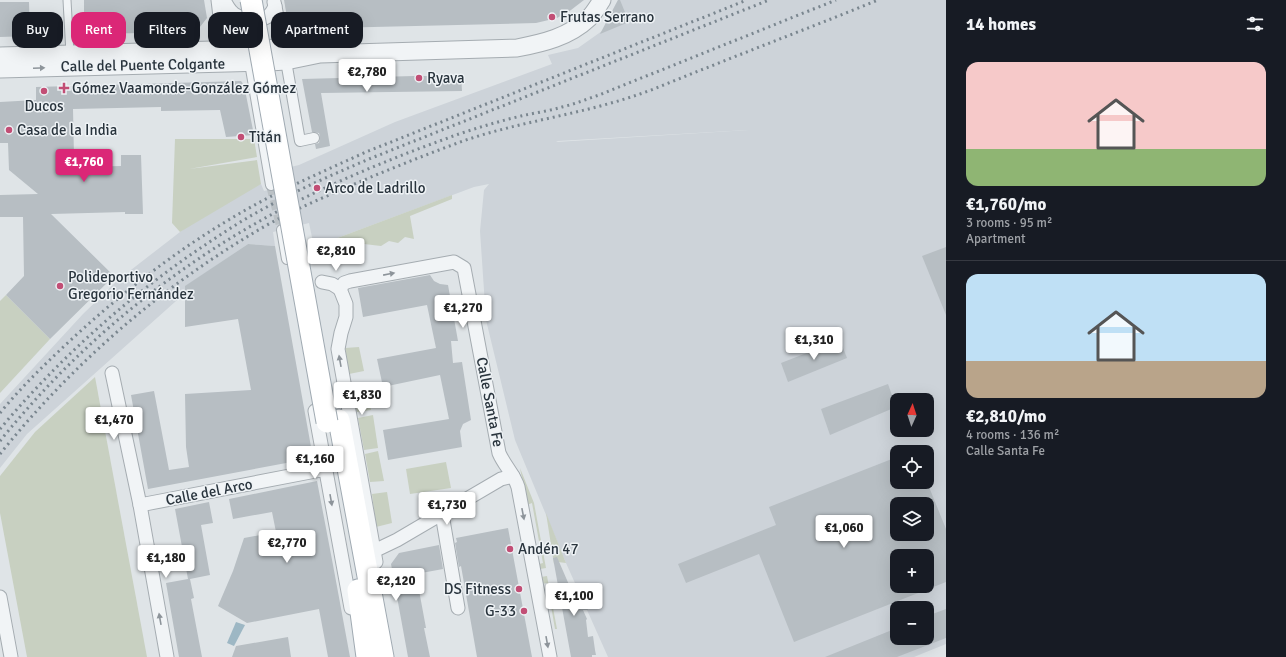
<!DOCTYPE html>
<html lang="en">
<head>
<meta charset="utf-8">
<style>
  body { margin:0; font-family:Signika,sans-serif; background:#242831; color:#f1f3f6; height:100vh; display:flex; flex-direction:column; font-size:15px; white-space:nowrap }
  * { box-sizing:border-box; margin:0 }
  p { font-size:13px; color:#9ea1a6 }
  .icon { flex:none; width:22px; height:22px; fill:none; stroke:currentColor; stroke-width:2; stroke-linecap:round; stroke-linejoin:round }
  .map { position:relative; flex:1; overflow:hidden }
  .panel { display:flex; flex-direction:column; background:#171b24; width:340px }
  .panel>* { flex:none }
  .top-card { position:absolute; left:12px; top:12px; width:380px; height:36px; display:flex; gap:8px }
  .needle { width:26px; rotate:3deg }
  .controls { position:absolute; left:890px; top:393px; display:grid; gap:8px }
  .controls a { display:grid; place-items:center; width:44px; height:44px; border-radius:8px; background:#171b24; box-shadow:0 4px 16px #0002; font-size:20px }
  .price { position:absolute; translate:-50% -34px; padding:0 9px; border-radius:4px; background:#fff; color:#222; font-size:13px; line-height:26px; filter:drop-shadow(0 1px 2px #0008) }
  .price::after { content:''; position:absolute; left:50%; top:24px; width:12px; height:9px; margin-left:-6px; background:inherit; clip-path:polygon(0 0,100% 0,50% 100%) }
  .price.selected { background:#db2777; color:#fff }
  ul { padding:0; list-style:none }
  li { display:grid; align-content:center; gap:8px; height:212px; padding:0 20px }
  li+li { border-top:1px solid #363941 }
  li span { display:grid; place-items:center; height:124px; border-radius:12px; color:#555 }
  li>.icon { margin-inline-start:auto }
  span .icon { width:72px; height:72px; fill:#fffc; stroke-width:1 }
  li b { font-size:17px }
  h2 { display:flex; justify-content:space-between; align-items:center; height:48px; padding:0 20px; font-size:17px }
  .chip { padding:0 14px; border-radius:12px; background:#171b24; box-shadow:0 4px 16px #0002; font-size:14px; line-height:36px }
  .chip.selected { background:#db2777; color:#fff }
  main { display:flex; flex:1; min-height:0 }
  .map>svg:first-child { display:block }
  .built { fill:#cdd3d9; fill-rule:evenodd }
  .green { fill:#c8d0c1 }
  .water { fill:#9db7c4 }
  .building { fill:#b7bec3; fill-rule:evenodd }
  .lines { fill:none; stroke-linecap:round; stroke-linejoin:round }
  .pedestrian-tunnel { stroke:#bbc1c5; stroke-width:10; stroke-dasharray:10 5; stroke-linecap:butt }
  .service-casing { stroke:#a5acb1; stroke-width:9 }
  .pedestrian-casing { stroke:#a5acb1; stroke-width:12 }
  .minor-casing { stroke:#a5acb1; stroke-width:15 }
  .tertiary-casing { stroke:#a5acb1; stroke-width:19 }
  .primary-casing { stroke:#a0aab2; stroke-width:23 }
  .service { stroke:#f1f4f6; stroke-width:7 }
  .pedestrian { stroke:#f1f4f6; stroke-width:10 }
  .minor { stroke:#f1f4f6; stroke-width:13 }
  .tertiary { stroke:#f1f4f6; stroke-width:17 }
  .primary { stroke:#fff; stroke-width:21 }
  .rail { stroke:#7a868f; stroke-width:3; stroke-dasharray:2 4; stroke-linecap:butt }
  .primary-bridge-casing { stroke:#a0aab2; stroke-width:23; stroke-linecap:butt }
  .primary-bridge { stroke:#fff; stroke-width:21 }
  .oneway { fill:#8d949a }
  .poi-dot { fill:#c24e75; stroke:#eef2f5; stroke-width:1.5 }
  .labels { text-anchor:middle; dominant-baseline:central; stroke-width:3; stroke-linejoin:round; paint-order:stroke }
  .poi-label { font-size:15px; fill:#29343d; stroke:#eef2f5; text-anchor:start }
  .street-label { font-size:15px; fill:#29343d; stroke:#eef2f5 }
</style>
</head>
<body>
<main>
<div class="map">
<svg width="946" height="657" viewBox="0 0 946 657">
  <rect width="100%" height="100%" fill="#dfe4e7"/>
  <path class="built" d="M 618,0 L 946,0 L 946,644 L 914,657 L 608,657 L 566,563 L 515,440 L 486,320 L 480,231 L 484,190 L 489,184 L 474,187 L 324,243 L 323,239 L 313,242 L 309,223 L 273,232 L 275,246 L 248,244 L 186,286 L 185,293 L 27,434 L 0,468 L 0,404 L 83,314 L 118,280 L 180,232 L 232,192 L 261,184 L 264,191 L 277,188 L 274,171 L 299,165 L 395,122 L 552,64 L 548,55 L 578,48 L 602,31 ZM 748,130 L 556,142 L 558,141 ZM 897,400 L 927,400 L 927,430 L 897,430 ZM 897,452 L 927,452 L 927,482 L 897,482 ZM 897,504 L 927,504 L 927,534 L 897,534 ZM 897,556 L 927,556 L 927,586 L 897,586 ZM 897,608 L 927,608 L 927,638 L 897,638 Z"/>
  <g class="green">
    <polygon points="175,139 254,139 257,157 189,169 257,160 261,184 180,232 172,223"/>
    <polygon points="452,195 452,199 410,216 414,239 405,237 398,243 389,241 381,246 364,244 359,246 346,253 329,252 324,243"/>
    <polygon points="6,295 50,339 0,393 0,301"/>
    <polygon points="359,347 364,371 349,374 345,348"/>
    <polygon points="95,377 147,657 27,657 0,513 0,476 35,432"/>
    <polygon points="366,383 371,410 357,412 352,386"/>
    <polygon points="373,415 378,448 364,450 358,418"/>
    <polygon points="378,451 384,481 370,482 365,454"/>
    <polygon points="446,462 451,488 410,494 406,469"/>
    <polygon points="520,468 534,503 546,568 540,569 539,564 543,563 532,503 527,505"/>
    <polygon points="387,492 392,523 376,527 372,494"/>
    <polygon points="546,513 566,563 558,562 554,564"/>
    <polygon points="547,576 557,629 555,629 547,583 542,584 541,577"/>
  </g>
  <polygon class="water" points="236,622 245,625 234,646 227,643"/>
  <g class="building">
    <polygon points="84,0 204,0 207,18 196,32 90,34 90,21 84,21"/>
    <polygon points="284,0 584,0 571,10 557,18 536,23 289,29"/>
    <polygon points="618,0 620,0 629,22 600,34"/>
    <polygon points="0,2 29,2 30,36 0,37"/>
    <polygon points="414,76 461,76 462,91 321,93 330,146 316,149 315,144 319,143 320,137 319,133 312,132 302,79"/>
    <polygon points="241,81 244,85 254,135 226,137 220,110 161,111 161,107 73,109 74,157 80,157 80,167 121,166 121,155 141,155 143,214 125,214 125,212 51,214 114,276 50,339 6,295 24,276 23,217 0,217 0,195 38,194 9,170 8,143 0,143 0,102 36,100 36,87"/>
    <polygon points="248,244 275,246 313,458 148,489 131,395 154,391 169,470 189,467 186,447 185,394 251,390 238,319 185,327 185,286"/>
    <polygon points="946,247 946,315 922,256"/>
    <polygon points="430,275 434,281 440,284 448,285 458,341 451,341 453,363 462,362 471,420 463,424 460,431 462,447 388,460 383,430 449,419 440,375 383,387 377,359 436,348 427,305 363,317 358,288"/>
    <polygon points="840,340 847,358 788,382 781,363"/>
    <polygon points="888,384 896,407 830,435 821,409"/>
    <path d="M 897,457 L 897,482 L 927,482 L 946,529 L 946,582 L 794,642 L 759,554 L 686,583 L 678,564 L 776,525 L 769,507 ZM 897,504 L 927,504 L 927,534 L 897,534 ZM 897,556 L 927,556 L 927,586 L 897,586 Z"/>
    <polygon points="317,481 333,565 350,657 328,657 319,609 247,623 218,606 233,571 244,538 276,532 272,512 233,519 229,499"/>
    <polygon points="209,502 213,523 201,525 210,575 190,579 194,598 191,599 202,657 179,657 166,583 188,579 175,509"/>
    <polygon points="508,528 532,657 477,657 461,566 459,567 455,543 457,542 456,538"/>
    <polygon points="439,545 443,569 416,574 426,628 424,628 430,657 408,657 391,564 399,553"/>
    <polygon points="557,557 573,594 580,592 588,610 583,610 587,619 586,620 588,637 593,636 595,650 596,655 592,655 592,657 571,657 553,558"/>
    <polygon points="946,609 946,638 897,657 825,657 897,628 897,638 927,638 927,616"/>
    <polygon points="288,637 291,657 232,657 236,646"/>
  </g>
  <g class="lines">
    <polyline class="pedestrian-tunnel" points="271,185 282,230"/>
    <g class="service-casing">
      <polyline id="service" points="67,0 70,54"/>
    </g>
    <g class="pedestrian-casing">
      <g id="pedestrian">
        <polyline points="286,61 300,141 314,138"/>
        <polyline points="250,63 271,185"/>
        <polyline points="282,230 287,259"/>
      </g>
    </g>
    <g class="minor-casing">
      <g id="minor">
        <polyline points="218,0 225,58"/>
        <path d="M 224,0 C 226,4 228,8 231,11 C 237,19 255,21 265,18 C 270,16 273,11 275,6"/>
        <polyline points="274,2 285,55"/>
        <polyline points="322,282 332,284 340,289"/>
        <path d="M 340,289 L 344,283 L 350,281 L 454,262 L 464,268 L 499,453 C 504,465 514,474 518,487 L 550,657"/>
        <polyline points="340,289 346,304 346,317 341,333 338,349 376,562"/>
        <polyline points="112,373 140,505 167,657"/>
        <polyline points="315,411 351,608"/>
        <polyline points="140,505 326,469"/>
        <polyline points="442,514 458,608"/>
        <polyline points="374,551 397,540 501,479 513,476"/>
        <polyline points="0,597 11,657"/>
      </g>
    </g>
    <g class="tertiary-casing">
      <g id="tertiary">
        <polyline points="0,56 283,48 311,52"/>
        <path d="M 0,69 L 269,62 L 286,61 L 320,54 L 517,48 C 543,43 569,37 589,18 C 594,13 598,6 602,0"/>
      </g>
    </g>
    <g class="primary-casing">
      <g id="primary">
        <polyline points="339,420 383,657"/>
        <polyline points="358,590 367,657"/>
      </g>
    </g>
    <use href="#service" class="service"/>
    <use href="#pedestrian" class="pedestrian"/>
    <use href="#minor" class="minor"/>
    <use href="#tertiary" class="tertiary"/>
    <use href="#primary" class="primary"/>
    <g class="rail">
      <path d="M 0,413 C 18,391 38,371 58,352 C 120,293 187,241 262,201 C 296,183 331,168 366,152 L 747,0"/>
      <path d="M 0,429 C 58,360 124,300 199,249 C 220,235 242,220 265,208 C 299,189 334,174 369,159 L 769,0"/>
      <path d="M 0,441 C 73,350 165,273 267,217 C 328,184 394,157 459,134 C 480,127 500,121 521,116 C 534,113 549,111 562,107 C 575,104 587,99 599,95 L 836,0"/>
      <path d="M 0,454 C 74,362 164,284 267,225 C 294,210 322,198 350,186 C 387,170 425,155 463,141 C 518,122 577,115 634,96 C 659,88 684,76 709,67 C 766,44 822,23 878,0"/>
    </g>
    <g class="primary-bridge-casing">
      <polyline id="primary-bridge" points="251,0 327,422"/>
    </g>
    <use href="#primary-bridge" class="primary-bridge"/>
  </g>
  <defs><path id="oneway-solid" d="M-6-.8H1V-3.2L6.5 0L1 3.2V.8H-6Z"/></defs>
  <g class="oneway">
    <use href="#oneway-solid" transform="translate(39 68) rotate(-2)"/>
    <use href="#oneway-solid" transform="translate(389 274) rotate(-11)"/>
    <use href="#oneway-solid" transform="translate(340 361) rotate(-100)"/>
    <use href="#oneway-solid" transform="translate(331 500) rotate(80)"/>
    <use href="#oneway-solid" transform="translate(523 514) rotate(79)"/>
    <use href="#oneway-solid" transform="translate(160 619) rotate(-100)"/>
    <use href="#oneway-solid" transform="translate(547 642) rotate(80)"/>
  </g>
  <g class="poi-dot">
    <circle cx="552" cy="17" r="4"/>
    <circle cx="419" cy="78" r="4"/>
    <path d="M62 82h4v4h4v4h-4v4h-4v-4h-4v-4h4z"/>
    <circle cx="44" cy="91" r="4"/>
    <circle cx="9" cy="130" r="4"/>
    <circle cx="241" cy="137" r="4"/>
    <circle cx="317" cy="188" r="4"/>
    <circle cx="60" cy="286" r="4"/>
    <circle cx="510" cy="549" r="4"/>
    <circle cx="519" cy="589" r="4"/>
    <circle cx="524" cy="611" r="4"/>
  </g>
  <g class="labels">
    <g class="poi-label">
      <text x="560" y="17">Frutas Serrano</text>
      <text x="427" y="78">Ryava</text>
      <text x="72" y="88">Gómez Vaamonde-González Gómez</text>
      <text x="44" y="106" text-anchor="middle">Ducos</text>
      <text x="17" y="130">Casa de la India</text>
      <text x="249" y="137">Titán</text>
      <text x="325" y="188">Arco de Ladrillo</text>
      <text x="68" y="277">Polideportivo<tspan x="68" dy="17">Gregorio Fernández</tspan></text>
      <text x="518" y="549">Andén 47</text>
      <text x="511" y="589" text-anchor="end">DS Fitness</text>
      <text x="516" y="611" text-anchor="end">G-33</text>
    </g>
    <g class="street-label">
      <text transform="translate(143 65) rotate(-1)">Calle del Puente Colgante</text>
      <text transform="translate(490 402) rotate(79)">Calle Santa Fe</text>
      <text transform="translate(209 492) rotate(-11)">Calle del Arco</text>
    </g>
  </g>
</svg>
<div class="controls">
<a><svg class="needle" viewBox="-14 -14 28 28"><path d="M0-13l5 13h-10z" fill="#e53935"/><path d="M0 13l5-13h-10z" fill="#9ea1a6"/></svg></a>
<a><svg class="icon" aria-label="locate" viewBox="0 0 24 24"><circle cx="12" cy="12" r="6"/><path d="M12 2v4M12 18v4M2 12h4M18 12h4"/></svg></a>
<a><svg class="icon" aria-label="layers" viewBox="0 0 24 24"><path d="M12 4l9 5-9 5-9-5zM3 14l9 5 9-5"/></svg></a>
<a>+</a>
<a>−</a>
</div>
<b class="price" style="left:367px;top:93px">€2,780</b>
<b class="price selected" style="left:84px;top:183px">€1,760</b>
<b class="price" style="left:336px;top:272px">€2,810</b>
<b class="price" style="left:463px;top:329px">€1,270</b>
<b class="price" style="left:814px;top:361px">€1,310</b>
<b class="price" style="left:362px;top:416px">€1,830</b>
<b class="price" style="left:114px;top:441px">€1,470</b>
<b class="price" style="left:315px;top:480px">€1,160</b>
<b class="price" style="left:447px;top:526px">€1,730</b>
<b class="price" style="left:844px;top:549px">€1,060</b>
<b class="price" style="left:287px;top:564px">€2,770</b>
<b class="price" style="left:166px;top:579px">€1,180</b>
<b class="price" style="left:396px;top:602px">€2,120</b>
<b class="price" style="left:574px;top:617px">€1,100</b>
<div class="top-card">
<a class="chip">Buy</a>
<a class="chip selected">Rent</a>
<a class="chip">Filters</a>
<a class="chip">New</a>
<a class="chip">Apartment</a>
</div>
</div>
<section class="panel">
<h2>14 homes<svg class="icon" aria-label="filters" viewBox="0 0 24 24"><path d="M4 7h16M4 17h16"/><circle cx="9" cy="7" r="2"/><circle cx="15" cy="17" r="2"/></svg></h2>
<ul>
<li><span style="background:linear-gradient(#f6c9c9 70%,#8fb573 0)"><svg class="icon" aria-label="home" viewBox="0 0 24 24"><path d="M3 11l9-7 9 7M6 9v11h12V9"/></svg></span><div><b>€1,760/mo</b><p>3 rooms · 95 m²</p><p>Apartment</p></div></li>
<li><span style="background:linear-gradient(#bfe0f5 70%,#b9a48a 0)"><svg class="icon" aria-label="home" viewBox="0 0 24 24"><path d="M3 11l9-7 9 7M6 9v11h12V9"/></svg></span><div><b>€2,810/mo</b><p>4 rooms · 136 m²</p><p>Calle Santa Fe</p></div></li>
</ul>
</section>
</main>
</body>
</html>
